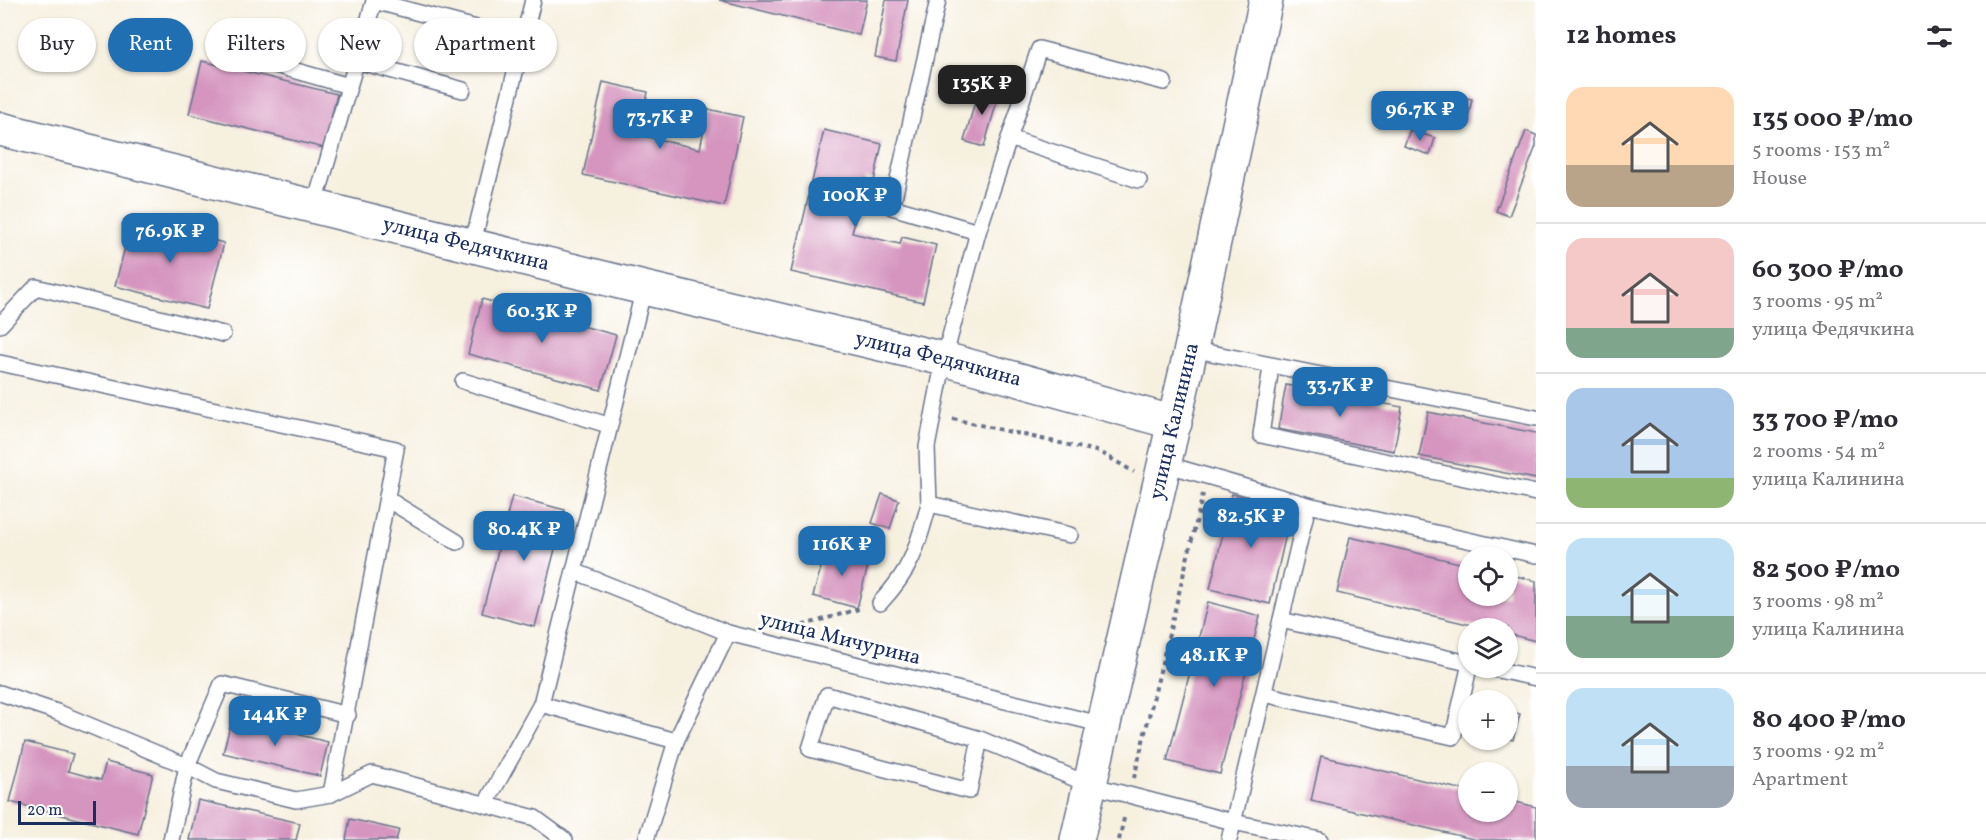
<!DOCTYPE html>
<html lang="en">
<head>
<meta charset="utf-8">
<style>
  body { margin:0; font-family:Vollkorn,serif; background:#f2f2f3; color:#2b2b33; height:100vh; display:flex; flex-direction:column; font-size:22px; white-space:nowrap }
  * { box-sizing:border-box; margin:0 }
  p { font-size:20px; color:#7c7c81 }
  .icon { flex:none; width:33px; height:33px; fill:none; stroke:currentColor; stroke-width:2; stroke-linecap:round; stroke-linejoin:round }
  .map { position:relative; flex:1; overflow:hidden }
  .drawer { display:flex; flex-direction:column; background:#fff; width:450px }
  .drawer>* { flex:none }
  .guide { position:absolute; left:18px; top:18px; width:570px; height:54px; display:flex; gap:12px }
  .fabs { position:absolute; left:1458px; top:546px; display:grid; gap:12px }
  .fabs a { display:grid; place-items:center; width:60px; height:60px; border-radius:50%; background:#fff; box-shadow:0 2px 4px #0004; font-size:30px }
  .scale { position:absolute; left:18px; bottom:15px; width:78px; box-sizing:border-box; padding-left:6px; border:3px solid #1b2f5e; border-top:0; font-size:16px; line-height:21px; white-space:nowrap; color:#1b2f5e; -webkit-text-stroke:4px #fff; paint-order:stroke }
  .price { position:absolute; translate:-50% -51px; padding:0 14px; border-radius:12px; background:#1f6fb2; color:#fff; font-size:20px; line-height:39px; filter:drop-shadow(0 2px 3px #0008) }
  .price::after { content:''; position:absolute; left:50%; top:36px; width:18px; height:14px; margin-left:-9px; background:inherit; clip-path:polygon(0 0,100% 0,50% 100%) }
  .price.active { background:#222; color:#fff }
  ul { padding:0; list-style:none }
  li { display:flex; align-items:center; gap:18px; height:150px; padding:0 30px }
  li+li { border-top:2px solid #e1e1e2 }
  li span { display:grid; place-items:center; flex:none; width:168px; height:120px; border-radius:18px; color:#555 }
  li>.icon { margin-inline-start:auto }
  span .icon { width:72px; height:72px; fill:#fffc; stroke-width:1 }
  li b { font-size:26px }
  h2 { display:flex; justify-content:space-between; align-items:center; height:72px; padding:0 30px; font-size:26px }
  .tag { padding:0 21px; border-radius:27px; background:#fff; box-shadow:0 2px 4px #0004; font-size:21px; line-height:54px }
  .tag.active { background:#1f6fb2; color:#fff }
  main { display:flex; flex:1; min-height:0 }
  .map>svg:first-child { display:block }
  .building { fill:#d595bf }
  .lines { fill:none; stroke-linecap:round; stroke-linejoin:round }
  .service-casing { stroke:#68738b; stroke-width:18 }
  .tertiary-casing { stroke:#68738b; stroke-width:36 }
  .path { stroke:#68738b; stroke-width:4; stroke-dasharray:4.5 4.5; stroke-linecap:butt }
  .service { stroke:#fff; stroke-width:15 }
  .tertiary { stroke:#fff; stroke-width:33 }
  .labels { text-anchor:middle; dominant-baseline:central; stroke-width:6; stroke-linejoin:round; paint-order:stroke }
  .street-label { font-size:21px; fill:#1b2f5e; stroke:#fff }
</style>
</head>
<body>
<main>
<div class="map">
<svg width="1536" height="840" viewBox="0 0 1536 840">
  <rect width="100%" height="100%" fill="#fff"/>
  <filter id="ink" filterUnits="userSpaceOnUse"><feTurbulence type="fractalNoise" baseFrequency=".0167" numOctaves="2"/><feDisplacementMap in="SourceGraphic" scale="12" xChannelSelector="R" yChannelSelector="G"/><feConvolveMatrix kernelMatrix="1 2 1 2 8 2 1 2 1" color-interpolation-filters="sRGB"/></filter>
  <filter id="wash" filterUnits="userSpaceOnUse"><feTurbulence type="fractalNoise" baseFrequency=".008" numOctaves="4" result="noise"/><feDisplacementMap in="SourceGraphic" scale="24" xChannelSelector="R" yChannelSelector="G"/><feGaussianBlur stdDeviation="1.35" result="paint"/><feColorMatrix in="noise" values="0 0 0 0 0 0 0 0 0 0 0 0 0 0 0 0 0 1.4 0 .05"/><feComposite in="paint" operator="in"/></filter>
  <g filter="url(#wash)">
    <rect width="100%" height="100%" fill="#f6f0df"/>
    <g id="blocks">
      <g class="building">
        <polygon points="719,0 867,0 859,35"/>
        <polygon points="886,0 908,0 896,61 875,57"/>
        <polygon points="202,61 337,94 324,148 189,114"/>
        <polygon points="603,82 648,92 639,135 700,149 708,109 743,117 724,206 583,175"/>
        <polygon points="980,84 1000,90 984,147 964,141"/>
        <polygon points="1456,96 1472,99 1467,124 1452,121"/>
        <polygon points="824,130 882,144 874,181 865,179 852,233 900,244 902,237 936,245 923,302 791,272"/>
        <polygon points="1410,130 1435,138 1430,155 1404,146"/>
        <polygon points="1526,131 1536,135 1536,146 1509,216 1496,211"/>
        <polygon points="132,220 224,243 207,309 115,286"/>
        <polygon points="482,299 616,335 601,390 468,354"/>
        <polygon points="1286,385 1402,407 1394,451 1278,429"/>
        <polygon points="1428,412 1536,433 1536,479 1419,456"/>
        <polygon points="882,494 899,500 890,529 872,523"/>
        <polygon points="1232,494 1292,508 1270,604 1210,589"/>
        <polygon points="512,496 565,510 535,627 482,613"/>
        <polygon points="1350,537 1468,565 1468,596 1508,596 1508,574 1536,581 1536,641 1508,634 1508,628 1484,628 1337,593"/>
        <polygon points="827,546 870,558 857,608 813,596"/>
        <polygon points="1208,602 1260,616 1220,774 1167,761"/>
        <polygon points="1508,711 1520,714 1513,740 1508,739"/>
        <polygon points="232,718 328,742 320,776 223,753"/>
        <polygon points="25,742 73,754 68,771 101,780 106,762 153,774 138,834 10,802"/>
        <polygon points="1321,756 1468,791 1468,812 1508,812 1508,800 1536,807 1536,840 1477,840 1311,801"/>
        <polygon points="198,800 300,823 296,840 189,840"/>
        <polygon points="350,819 399,830 396,840 346,840"/>
      </g>
    </g>
  </g>
  <g filter="url(#ink)">
    <use href="#blocks" fill-opacity="0" stroke="#68738b" stroke-width="1.5"/>
    <g class="lines">
      <g class="service-casing">
        <g id="service">
          <polyline points="938,0 892,207 978,232"/>
          <polyline points="216,48 349,86"/>
          <polyline points="357,61 463,90"/>
          <polyline points="1009,138 1139,180"/>
          <polyline points="314,207 374,1 480,29"/>
          <polyline points="472,246 533,0"/>
          <polyline points="0,325 36,287 223,334"/>
          <polyline points="1191,349 1536,418"/>
          <polyline points="0,363 396,449 331,794"/>
          <polyline points="1271,367 1261,435 1536,493"/>
          <polyline points="463,381 608,425"/>
          <polyline points="1165,464 1308,505 1229,840"/>
          <polyline points="387,499 457,542"/>
          <polyline points="1308,505 1536,555"/>
          <polyline points="1070,535 929,504 927,447 944,359 978,232 1039,49 1164,82"/>
          <polyline points="574,571 728,633 1104,725"/>
          <path d="M 880,603 C 912,569 917,548 929,504"/>
          <polyline points="1281,620 1468,663"/>
          <polyline points="1489,668 1536,678"/>
          <polyline points="0,693 57,712 187,766 216,781 296,800 331,794 372,774 535,818 565,840"/>
          <polyline points="1264,694 1453,737 1469,668"/>
          <polyline points="541,704 676,741"/>
          <polyline points="980,739 969,791 810,749 827,695 980,739 1090,785 1233,822 1320,840"/>
          <polyline points="485,805 541,704 644,288"/>
          <polyline points="171,840 187,766 222,684 348,715"/>
          <polyline points="646,840 676,741 728,633"/>
        </g>
      </g>
      <g class="tertiary-casing">
        <g id="tertiary">
          <path id="s1" d="M 0,129 L 644,288 L 944,359 L 1175,423"/>
          <path id="s2" d="M 1077,840 L 1191,349 L 1266,0"/>
        </g>
      </g>
      <g class="path">
        <polyline points="953,419 1100,452 1134,472"/>
        <polyline points="794,628 862,608"/>
        <polyline points="1134,778 1203,494"/>
        <polyline points="1119,840 1125,814"/>
      </g>
      <use href="#service" class="service"/>
      <use href="#tertiary" class="tertiary"/>
    </g>
  </g>
  <g class="labels">
    <g class="street-label">
      <text stroke="none"><textPath href="#s1" startOffset="480">улица Федячкина</textPath></text>
      <text stroke="none"><textPath href="#s1" startOffset="966">улица Федячкина</textPath></text>
      <text stroke="none"><textPath href="#s2" startOffset="430">улица Калинина</textPath></text>
      <text transform="translate(840 639) rotate(14)">улица Мичурина</text>
    </g>
  </g>
</svg>
<div class="fabs">
<a><svg class="icon" aria-label="locate" viewBox="0 0 24 24"><circle cx="12" cy="12" r="6"/><path d="M12 2v4M12 18v4M2 12h4M18 12h4"/></svg></a>
<a><svg class="icon" aria-label="layers" viewBox="0 0 24 24"><path d="M12 4l9 5-9 5-9-5zM3 14l9 5 9-5"/></svg></a>
<a>+</a>
<a>−</a>
</div>
<div class="scale">20 m</div>
<b class="price active" style="left:982px;top:116px">135K ₽</b>
<b class="price" style="left:1420px;top:142px">96.7K ₽</b>
<b class="price" style="left:660px;top:150px">73.7K ₽</b>
<b class="price" style="left:855px;top:228px">100K ₽</b>
<b class="price" style="left:170px;top:264px">76.9K ₽</b>
<b class="price" style="left:542px;top:344px">60.3K ₽</b>
<b class="price" style="left:1340px;top:418px">33.7K ₽</b>
<b class="price" style="left:1251px;top:549px">82.5K ₽</b>
<b class="price" style="left:524px;top:562px">80.4K ₽</b>
<b class="price" style="left:842px;top:577px">116K ₽</b>
<b class="price" style="left:1214px;top:688px">48.1K ₽</b>
<b class="price" style="left:275px;top:747px">144K ₽</b>
<div class="guide">
<a class="tag">Buy</a>
<a class="tag active">Rent</a>
<a class="tag">Filters</a>
<a class="tag">New</a>
<a class="tag">Apartment</a>
</div>
</div>
<section class="drawer">
<h2>12 homes<svg class="icon" aria-label="filters" viewBox="0 0 24 24"><path d="M4 7h16M4 17h16"/><circle cx="9" cy="7" r="2"/><circle cx="15" cy="17" r="2"/></svg></h2>
<ul>
<li><span style="background:linear-gradient(#ffd9b3 65%,#b9a48a 0)"><svg class="icon" aria-label="home" viewBox="0 0 24 24"><path d="M3 11l9-7 9 7M6 9v11h12V9"/></svg></span><div><b>135 000 ₽/mo</b><p>5 rooms · 153 m²</p><p>House</p></div></li>
<li><span style="background:linear-gradient(#f6c9c9 75%,#7fa58c 0)"><svg class="icon" aria-label="home" viewBox="0 0 24 24"><path d="M3 11l9-7 9 7M6 9v11h12V9"/></svg></span><div><b>60 300 ₽/mo</b><p>3 rooms · 95 m²</p><p>улица Федячкина</p></div></li>
<li><span style="background:linear-gradient(#a9c7e8 75%,#8fb573 0)"><svg class="icon" aria-label="home" viewBox="0 0 24 24"><path d="M3 11l9-7 9 7M6 9v11h12V9"/></svg></span><div><b>33 700 ₽/mo</b><p>2 rooms · 54 m²</p><p>улица Калинина</p></div></li>
<li><span style="background:linear-gradient(#bfe0f5 65%,#7fa58c 0)"><svg class="icon" aria-label="home" viewBox="0 0 24 24"><path d="M3 11l9-7 9 7M6 9v11h12V9"/></svg></span><div><b>82 500 ₽/mo</b><p>3 rooms · 98 m²</p><p>улица Калинина</p></div></li>
<li><span style="background:linear-gradient(#bfe0f5 65%,#9aa5b1 0)"><svg class="icon" aria-label="home" viewBox="0 0 24 24"><path d="M3 11l9-7 9 7M6 9v11h12V9"/></svg></span><div><b>80 400 ₽/mo</b><p>3 rooms · 92 m²</p><p>Apartment</p></div></li>
</ul>
</section>
</main>
</body>
</html>
